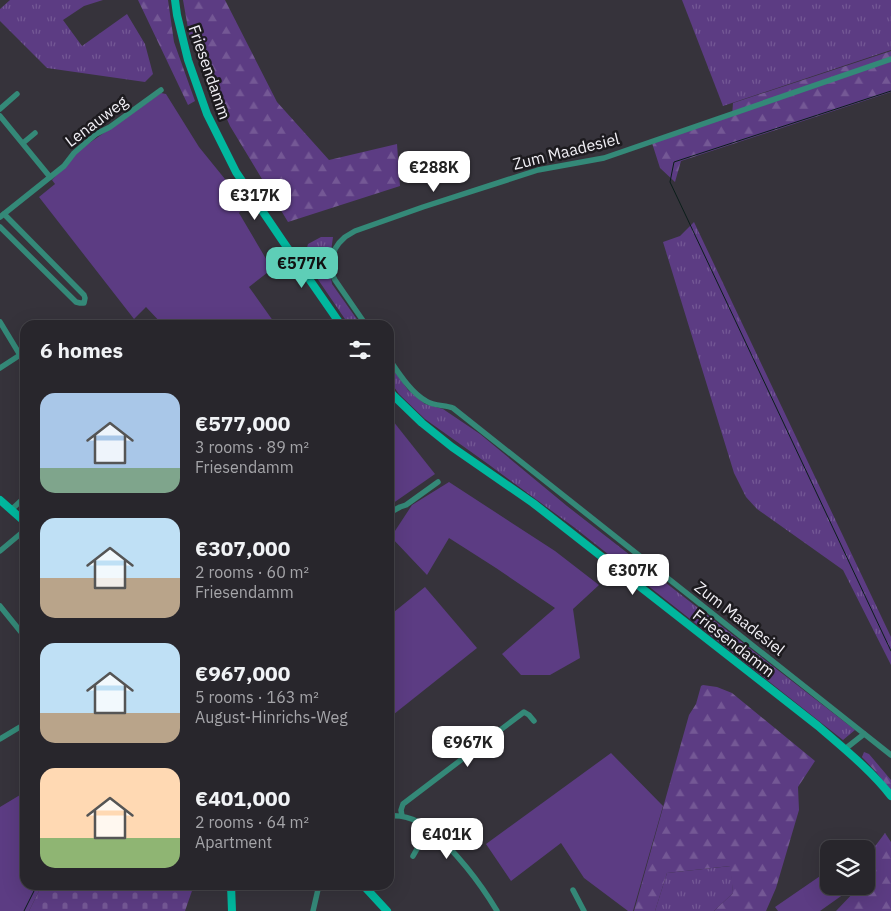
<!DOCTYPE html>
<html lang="en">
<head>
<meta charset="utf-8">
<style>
  body { margin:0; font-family:"IBM Plex Sans",sans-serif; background:#343238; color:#f1f3f6; height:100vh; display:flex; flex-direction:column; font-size:19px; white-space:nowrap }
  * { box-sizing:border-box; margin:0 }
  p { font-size:16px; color:#a5a5a9 }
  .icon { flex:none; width:28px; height:28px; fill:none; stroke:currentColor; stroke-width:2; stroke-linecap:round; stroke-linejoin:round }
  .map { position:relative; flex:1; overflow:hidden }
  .panel { position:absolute; left:20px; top:320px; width:374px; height:570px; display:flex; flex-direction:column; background:#28262c; border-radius:15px; box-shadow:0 5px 20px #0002,0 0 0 1px #444348 }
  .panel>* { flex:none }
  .buttons { position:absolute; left:820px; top:840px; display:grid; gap:10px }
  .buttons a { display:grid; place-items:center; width:55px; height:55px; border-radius:10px; background:#28262c; box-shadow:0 5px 20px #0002,0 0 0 1px #444348; font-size:25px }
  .price { position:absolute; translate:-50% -42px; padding:0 11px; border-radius:10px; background:#fff; color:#222; font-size:16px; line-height:32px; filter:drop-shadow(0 1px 2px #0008) }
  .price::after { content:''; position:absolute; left:50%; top:30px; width:15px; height:11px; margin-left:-8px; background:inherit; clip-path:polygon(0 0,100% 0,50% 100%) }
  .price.current { background:#5eceb7; color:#111 }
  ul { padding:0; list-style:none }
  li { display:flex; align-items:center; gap:15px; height:125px; padding:0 20px }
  li span { display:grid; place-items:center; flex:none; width:140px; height:100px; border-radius:15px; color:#555 }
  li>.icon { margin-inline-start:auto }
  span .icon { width:60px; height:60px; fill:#fffc; stroke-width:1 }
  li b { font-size:21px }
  h2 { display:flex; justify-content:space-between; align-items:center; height:60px; padding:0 20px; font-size:21px }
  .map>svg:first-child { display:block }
  .grass { fill:url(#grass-tufts) }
  .forest { fill:url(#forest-firs) }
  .cemetery { fill:url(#cemetery-stones) }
  .garden { fill:#5c3c83 }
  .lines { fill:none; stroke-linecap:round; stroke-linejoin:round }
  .stream { stroke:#0b1e1a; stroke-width:1 }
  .street { stroke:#348978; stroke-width:5.5 }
  .secondary { stroke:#01b79e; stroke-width:8 }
  .labels { text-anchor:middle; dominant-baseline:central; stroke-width:5; stroke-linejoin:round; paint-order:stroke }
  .street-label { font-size:16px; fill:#f2f0f6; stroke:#1d1b1f }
</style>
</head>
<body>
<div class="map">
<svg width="891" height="911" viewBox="0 0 891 911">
  <defs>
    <pattern id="grass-tufts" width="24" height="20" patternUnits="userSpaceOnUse" patternTransform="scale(1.25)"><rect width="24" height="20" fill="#5c3c83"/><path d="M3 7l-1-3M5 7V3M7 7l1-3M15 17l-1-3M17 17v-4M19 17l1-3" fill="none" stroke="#745895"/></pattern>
    <pattern id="forest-firs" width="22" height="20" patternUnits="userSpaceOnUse" patternTransform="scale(1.25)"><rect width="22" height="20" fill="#5c3c83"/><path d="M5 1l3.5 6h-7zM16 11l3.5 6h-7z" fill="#745895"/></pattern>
    <pattern id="cemetery-stones" width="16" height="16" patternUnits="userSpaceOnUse" patternTransform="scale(1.25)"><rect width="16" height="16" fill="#5c3c83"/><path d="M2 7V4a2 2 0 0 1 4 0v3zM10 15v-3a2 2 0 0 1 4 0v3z" fill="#745895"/></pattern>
  </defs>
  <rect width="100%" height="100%" fill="#36333b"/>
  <g class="grass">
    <polygon points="10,0 103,0 84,6 63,20 82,46 127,14 145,44 153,74 145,82 47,68 0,21 0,9"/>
    <polygon points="682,0 891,0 891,50 723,106"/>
    <polygon points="694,222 891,637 891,665 843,570 757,509 746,497 734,473 663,242 680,236"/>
    <polygon points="321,237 333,237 329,266 332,284 361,325 349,325 304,259 308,244"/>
    <polygon points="389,364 408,390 425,404 443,409 480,434 567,506 855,730 843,740 575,528 488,464 425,419 399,394 389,380"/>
    <polygon points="731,866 733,893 714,911 655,911 667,873"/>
  </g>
  <g class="forest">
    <polygon points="138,0 168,0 174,42 195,101 188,105"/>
    <polygon points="183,0 225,0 277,102 329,160 397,144 400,186 288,222 230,126 189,34"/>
    <polygon points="891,51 891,92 681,161 675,182 660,168 652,143 732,116 733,103"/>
    <polygon points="703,685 717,687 732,693 815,761 798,787 799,810 776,888 766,911 714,911 733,893 730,866 667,873 655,911 634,911 689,715 696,704 701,686"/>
    <polygon points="864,752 869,754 891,780 891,792 877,773 862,757"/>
    <polygon points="885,833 891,842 891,911 836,911 857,889 856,886 866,886 866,849 857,849 859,847 873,849"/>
  </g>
  <polygon class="cemetery" points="42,885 194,885 185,911 29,911"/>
  <g class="garden">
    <polygon points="161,93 166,94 199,147 246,205 239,213 272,269 249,287 276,325 163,325 146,307 134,319 39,197 55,184 52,180 78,151"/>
    <polygon points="389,416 435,474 389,506"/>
    <polygon points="449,482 555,551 599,585 573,609 580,658 550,675 521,675 502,654 555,608 496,568 449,538 427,575 391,537 412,505"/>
    <polygon points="425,587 477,648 389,718 389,616"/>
    <polygon points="611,753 663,806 633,911 628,911 584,878 561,843 511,881 486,844"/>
    <polygon points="25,792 25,885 42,885 29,911 0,911 0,807"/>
    <polygon points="826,872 829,873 829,886 842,886 844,894 820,911 778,911 775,907"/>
  </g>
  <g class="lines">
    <g class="stream">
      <polyline points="891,91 674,162 670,182 891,651"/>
      <polyline points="24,911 37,885"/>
    </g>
    <g class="street">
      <polyline points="0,109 17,94"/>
      <polyline points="0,116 50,177"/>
      <polyline points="23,143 35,133"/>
      <polyline points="0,217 64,166 74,153 96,134 110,127 161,90"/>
      <polyline points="0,227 76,302 80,303 84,303 85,298 84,295 4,214"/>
      <polyline points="0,322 20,355 25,359"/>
      <polyline points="366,325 335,280 332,274 332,262 335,249 339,243 345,237 355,231 423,207 538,170 604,158 891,59"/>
      <path d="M 389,359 C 398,372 411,393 426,401 C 434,406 445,405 453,408 L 891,755"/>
      <polyline points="0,368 20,355"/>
      <polyline points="11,510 25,497"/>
      <polyline points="389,513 400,507 406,505 438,482"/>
      <polyline points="0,551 25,530"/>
      <polyline points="389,585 389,587"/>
      <polyline points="0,606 25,637"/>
      <polyline points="0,739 25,724"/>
      <polyline points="845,749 864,734"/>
      <path d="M 389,816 C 399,815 409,817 418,822 C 422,824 425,827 428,829 C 454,848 481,884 497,911"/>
      <polyline points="402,816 401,810 403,804 524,712 529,715 534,721"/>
      <polyline points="413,856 428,830"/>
      <polyline points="573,890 584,911"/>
      <polyline points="313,911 319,885"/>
    </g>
    <g class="secondary">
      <polyline points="175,0 177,15 188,60 207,114 236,172 282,240 341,325"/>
      <path d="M 389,390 L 394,396 L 422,423 L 452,447 L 533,503 L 818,726 C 842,747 871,770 891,796"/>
      <polyline points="0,500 25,522"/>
      <polyline points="231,885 232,911"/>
      <polyline points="363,885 387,911"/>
    </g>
  </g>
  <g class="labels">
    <g class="street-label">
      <text transform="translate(210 72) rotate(71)">Friesendamm</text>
      <text transform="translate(96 121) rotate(-37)">Lenauweg</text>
      <text transform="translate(566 151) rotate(-14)">Zum Maadesiel</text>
      <text transform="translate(740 618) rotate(38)">Zum Maadesiel</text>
      <text transform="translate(734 643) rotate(38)">Friesendamm</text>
    </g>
  </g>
</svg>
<div class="buttons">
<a><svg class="icon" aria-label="layers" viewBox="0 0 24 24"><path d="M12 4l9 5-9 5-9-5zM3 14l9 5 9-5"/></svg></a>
</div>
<b class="price" style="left:434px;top:193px">€288K</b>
<b class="price" style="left:255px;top:221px">€317K</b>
<b class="price current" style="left:302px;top:289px">€577K</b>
<b class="price" style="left:633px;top:596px">€307K</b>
<b class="price" style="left:468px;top:768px">€967K</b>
<b class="price" style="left:447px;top:860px">€401K</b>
<section class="panel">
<h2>6 homes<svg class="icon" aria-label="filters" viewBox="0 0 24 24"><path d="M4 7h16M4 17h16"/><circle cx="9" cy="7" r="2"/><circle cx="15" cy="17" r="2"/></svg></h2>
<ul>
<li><span style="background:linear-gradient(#a9c7e8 75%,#7fa58c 0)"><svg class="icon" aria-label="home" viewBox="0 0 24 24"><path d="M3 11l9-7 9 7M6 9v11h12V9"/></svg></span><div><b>€577,000</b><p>3 rooms · 89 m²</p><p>Friesendamm</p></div></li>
<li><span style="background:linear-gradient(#bfe0f5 60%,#b9a48a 0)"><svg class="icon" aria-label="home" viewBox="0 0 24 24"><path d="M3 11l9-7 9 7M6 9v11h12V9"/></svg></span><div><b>€307,000</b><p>2 rooms · 60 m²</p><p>Friesendamm</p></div></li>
<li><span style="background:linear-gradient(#bfe0f5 70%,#b9a48a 0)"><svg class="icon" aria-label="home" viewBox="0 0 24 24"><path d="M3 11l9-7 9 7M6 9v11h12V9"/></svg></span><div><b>€967,000</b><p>5 rooms · 163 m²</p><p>August-Hinrichs-Weg</p></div></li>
<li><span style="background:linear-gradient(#ffd9b3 70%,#8fb573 0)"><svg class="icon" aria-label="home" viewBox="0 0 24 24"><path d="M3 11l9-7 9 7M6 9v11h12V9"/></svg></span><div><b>€401,000</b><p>2 rooms · 64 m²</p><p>Apartment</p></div></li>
</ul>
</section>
</div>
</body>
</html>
